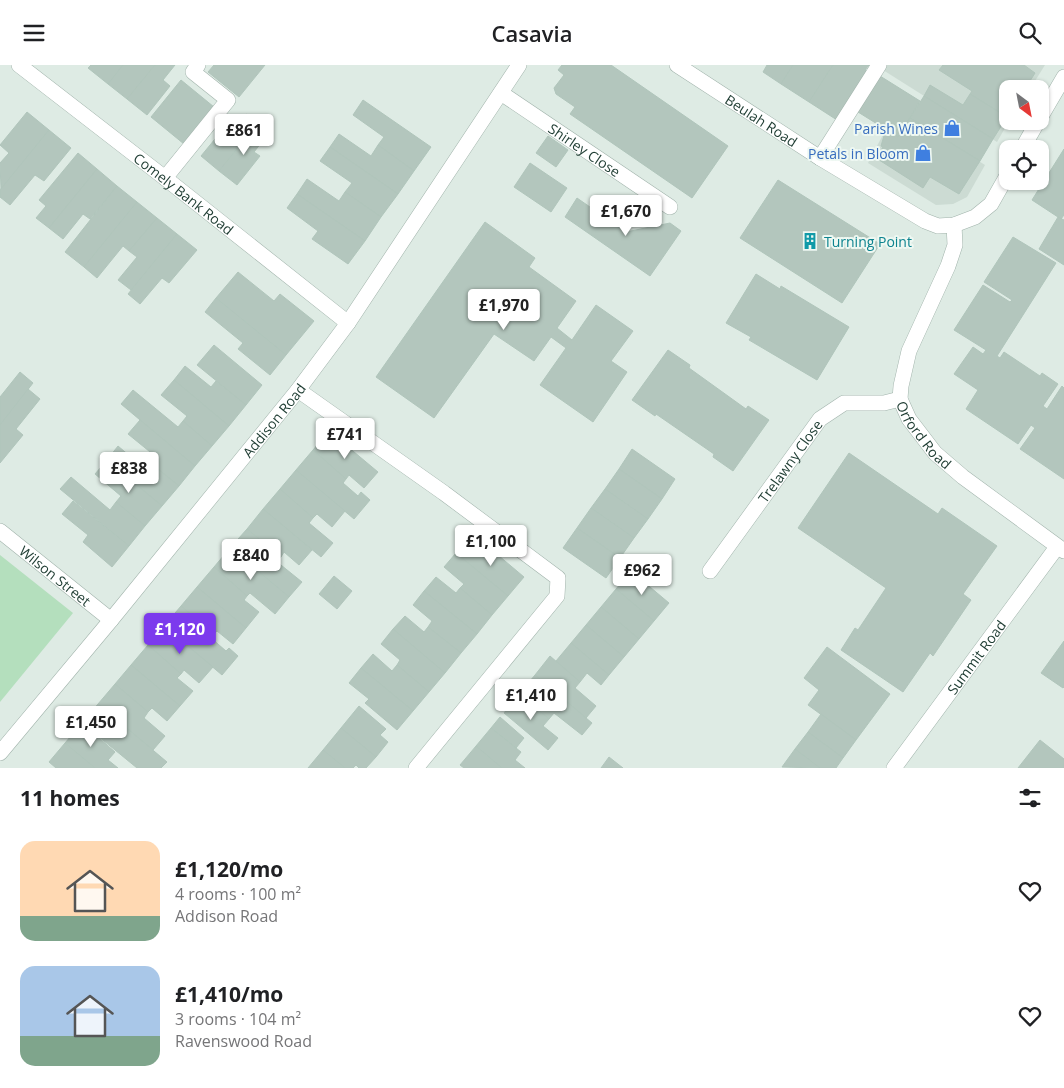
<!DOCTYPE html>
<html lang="en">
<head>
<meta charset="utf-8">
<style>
  body { margin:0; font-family:"Open Sans",sans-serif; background:#f6f6f6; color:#202124; height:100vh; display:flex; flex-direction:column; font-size:19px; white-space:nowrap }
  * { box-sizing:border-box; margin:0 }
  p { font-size:16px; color:#757577 }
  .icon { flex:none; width:28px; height:28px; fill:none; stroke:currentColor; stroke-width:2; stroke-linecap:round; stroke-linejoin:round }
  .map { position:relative; height:703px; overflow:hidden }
  .sheet { display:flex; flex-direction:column; background:#fff; flex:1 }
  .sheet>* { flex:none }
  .needle { width:32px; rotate:148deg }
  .fabs { position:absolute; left:999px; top:15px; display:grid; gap:10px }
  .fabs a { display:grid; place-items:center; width:50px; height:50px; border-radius:10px; background:#fff; box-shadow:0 1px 4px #0004; font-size:25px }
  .price { position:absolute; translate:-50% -42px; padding:0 11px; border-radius:5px; background:#fff; color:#222; font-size:16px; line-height:32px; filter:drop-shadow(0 1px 2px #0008) }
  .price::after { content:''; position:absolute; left:50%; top:30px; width:15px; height:11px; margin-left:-8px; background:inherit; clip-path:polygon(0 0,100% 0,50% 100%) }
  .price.on { background:#7c3aed; color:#fff }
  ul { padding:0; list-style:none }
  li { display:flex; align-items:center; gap:15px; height:125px; padding:0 20px }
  li span { display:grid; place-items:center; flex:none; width:140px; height:100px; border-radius:15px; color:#555 }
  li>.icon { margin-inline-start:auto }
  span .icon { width:60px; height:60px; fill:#fffc; stroke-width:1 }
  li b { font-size:21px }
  h2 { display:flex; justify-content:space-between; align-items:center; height:60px; padding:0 20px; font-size:21px }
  header { display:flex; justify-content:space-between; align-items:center; height:65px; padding:0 20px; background:#fff; font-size:22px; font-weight:600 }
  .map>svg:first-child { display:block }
  .built { fill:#ccdbd3 }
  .green { fill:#b4dfbd }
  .building { fill:#b3c6bd; stroke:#b0c5bb }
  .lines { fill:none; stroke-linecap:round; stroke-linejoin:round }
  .minor-casing { stroke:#a1b3ab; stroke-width:16 }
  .minor { stroke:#fff; stroke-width:15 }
  .labels { text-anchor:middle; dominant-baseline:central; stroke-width:4; stroke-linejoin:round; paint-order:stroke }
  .street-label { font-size:14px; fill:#1e3c32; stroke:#eef8f2 }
  .shop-label { font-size:14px; fill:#366cbe; stroke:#eef8f2; text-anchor:end }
  .culture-label { font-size:14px; fill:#0d838f; stroke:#eef8f2; text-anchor:start }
</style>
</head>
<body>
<header><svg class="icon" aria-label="menu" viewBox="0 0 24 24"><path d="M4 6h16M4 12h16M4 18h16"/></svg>Casavia<svg class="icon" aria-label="search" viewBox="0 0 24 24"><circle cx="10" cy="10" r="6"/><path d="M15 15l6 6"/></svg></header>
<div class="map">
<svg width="1064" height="703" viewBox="0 0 1064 703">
  <rect width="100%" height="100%" fill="#deebe4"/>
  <g class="built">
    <polygon points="887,0 1045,0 1030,24 1008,24 1008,56 1009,56 997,77 883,5"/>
    <polygon points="910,53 985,100 967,132 953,139 936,140 868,98 886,64"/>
  </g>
  <polygon class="green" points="0,490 73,548 0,637"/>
  <g class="building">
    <polygon points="91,0 123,0 108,19 88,3"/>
    <polygon points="123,0 155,0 127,34 108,19"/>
    <polygon points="155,0 175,0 163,15 170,21 147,50 127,34"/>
    <polygon points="214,0 265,0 239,32 208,7"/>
    <polygon points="562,0 611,0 728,81 692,133 570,49 575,42 556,29 554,23 564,10 558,5"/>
    <polygon points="767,0 793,0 781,19 763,7"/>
    <polygon points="793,0 833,0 809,37 781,19"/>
    <polygon points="833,0 869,0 865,5 868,7 837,55 809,37"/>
    <polygon points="943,0 1024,0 1035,8 1025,24 1008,24 1007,52 970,29 972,26 939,5"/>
    <polygon points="880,11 920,36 898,72 858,47"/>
    <polygon points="181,15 214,42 184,79 151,52"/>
    <polygon points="930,20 963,40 970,29 1007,52 993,74 924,31"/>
    <polygon points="924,31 993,74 980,96 910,53"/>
    <polygon points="363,35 431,82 414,106 378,80 384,72 353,50"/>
    <polygon points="27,47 49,65 1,124 0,98 9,88 0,80"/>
    <polygon points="246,49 258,58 219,106 201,91 224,63 231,68"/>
    <polygon points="910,53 980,96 959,129 930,112 923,123 876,93 883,82 881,81 886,64 898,72"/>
    <polygon points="258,58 269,68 254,87 260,91 237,120 219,106"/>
    <polygon points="49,65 71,83 44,116 35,110 10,140 0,132 0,125"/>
    <polygon points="339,69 371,91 378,80 414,106 398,129 330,82"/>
    <polygon points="548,71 568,85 556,102 536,88"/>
    <polygon points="330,82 398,129 381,152 345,127 352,118 320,96"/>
    <polygon points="1064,84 1064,150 1061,154 1032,135"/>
    <polygon points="78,88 97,104 49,163 36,153 46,141 39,135"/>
    <polygon points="530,98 567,123 551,147 514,122"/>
    <polygon points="97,104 117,121 90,154 83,149 63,174 49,163"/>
    <polygon points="307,114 339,136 345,127 381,152 365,176 297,129"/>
    <polygon points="778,115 880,179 842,238 740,173"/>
    <polygon points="117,121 137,137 84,202 65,187"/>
    <polygon points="297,129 365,176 348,199 312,174 318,166 287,143"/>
    <polygon points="577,133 626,167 670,158 681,166 650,211 565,152"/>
    <polygon points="137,137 157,153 129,186 123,181 97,213 84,202"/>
    <polygon points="1058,152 1064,155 1064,200 1039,184"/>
    <polygon points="157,153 177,169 131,225 118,215 137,192 129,186"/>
    <polygon points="485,157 535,193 529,202 576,236 557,263 572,275 596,240 633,266 611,296 627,307 593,357 540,320 566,283 551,272 534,296 494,269 434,353 376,312"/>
    <polygon points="177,169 197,185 169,218 162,213 140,239 128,229"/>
    <polygon points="1013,172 1056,198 997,291 1000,293 1004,287 1040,311 1042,308 1058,319 1043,341 1047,344 1062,321 1064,323 1064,414 1020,384 1035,363 1031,360 1018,379 966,344 978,325 954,309 973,282 983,289 986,285 954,265 983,220 1010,237 1012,235 984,217"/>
    <polygon points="238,207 274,236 280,229 314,256 286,290 216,233"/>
    <polygon points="756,209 780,224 781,221 849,262 817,315 749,275 751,272 726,258"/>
    <polygon points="216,233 286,290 270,310 238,284 243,278 205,247"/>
    <polygon points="214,280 262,320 246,340 197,300"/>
    <polygon points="668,285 690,300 689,303 746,344 748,341 769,355 733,406 713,392 714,389 656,349 655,351 632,335"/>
    <polygon points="185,301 211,322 216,316 246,340 229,361 174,315"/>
    <polygon points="20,307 33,318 0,360 0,332"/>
    <polygon points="174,315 229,361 212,381 183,356 187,351 161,330"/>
    <polygon points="28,324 40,334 16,364 23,370 0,398 0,360"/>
    <polygon points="133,325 178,362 183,356 212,381 195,401 121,339"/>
    <polygon points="140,355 195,401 179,421 149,397 155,391 128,369"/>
    <polygon points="329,366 378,407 364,423 349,410 346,414 313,385"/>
    <polygon points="118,381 144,403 149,397 179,421 162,441 107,395"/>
    <polygon points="632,384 675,414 662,434 619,404"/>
    <polygon points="313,385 346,414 343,418 358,431 361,427 370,435 354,454 296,405"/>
    <polygon points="849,388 938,449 942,443 997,481 963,529 971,535 933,591 930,588 903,627 841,585 855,563 858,565 886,523 798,463"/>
    <polygon points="107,395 162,441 145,461 116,437 121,431 95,409"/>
    <polygon points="619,404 662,434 648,454 605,424"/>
    <polygon points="296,405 345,446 332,462 317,449 313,453 280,424"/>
    <polygon points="71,412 110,445 116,437 145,461 129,481 60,424"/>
    <polygon points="280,424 313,453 309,458 333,478 321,492 263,444"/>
    <polygon points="605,424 648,454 634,473 591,443"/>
    <polygon points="73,436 129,481 112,502 83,477 88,470 62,449"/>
    <polygon points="591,443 634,473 620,493 577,463"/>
    <polygon points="263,444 312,485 299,500 284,487 281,492 247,464"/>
    <polygon points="577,463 620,493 606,513 563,483"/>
    <polygon points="247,464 281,492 276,496 302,517 289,532 230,483"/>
    <polygon points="468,473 488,489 492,485 524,512 508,531 456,488"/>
    <polygon points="230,483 289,532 275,549 250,528 247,531 214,502"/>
    <polygon points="456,488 508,531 492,550 460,523 464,519 444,502"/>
    <polygon points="214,502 247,531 244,535 259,547 246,563 197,522"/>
    <polygon points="631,506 669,538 654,556 616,524"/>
    <polygon points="334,511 352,526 337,544 319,529"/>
    <polygon points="436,512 456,528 460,523 492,550 477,569 424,526"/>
    <polygon points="197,522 246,563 233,579 217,566 214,569 181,541"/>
    <polygon points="616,524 654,556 639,574 601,542"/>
    <polygon points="424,526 477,569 461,588 428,562 432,556 413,540"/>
    <polygon points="181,541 214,569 211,573 226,586 229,583 238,591 222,610 164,561"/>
    <polygon points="601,542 639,574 624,592 586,560"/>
    <polygon points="405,551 424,567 428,562 461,588 445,608 393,564"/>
    <polygon points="586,560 624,592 609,610 571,578"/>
    <polygon points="164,561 213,602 199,618 184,605 181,609 148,580"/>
    <polygon points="393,564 445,608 429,627 397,600 400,595 381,579"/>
    <polygon points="1064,576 1064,622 1063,623 1041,608"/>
    <polygon points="571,578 609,610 601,620 587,608 580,617 556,596"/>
    <polygon points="148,580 181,609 177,613 193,626 180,641 131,600"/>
    <polygon points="827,582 890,629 856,675 808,640 819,625 804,613"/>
    <polygon points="373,589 392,606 397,600 429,627 413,646 361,603"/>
    <polygon points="550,591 580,617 575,623 596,641 586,653 535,610"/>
    <polygon points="131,600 180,641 167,656 152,643 148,647 115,619"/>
    <polygon points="361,603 413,646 397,665 365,638 369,634 349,618"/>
    <polygon points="535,610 592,658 582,670 554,648 549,654 519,629"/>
    <polygon points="115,619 148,647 144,653 165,671 153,685 98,639"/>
    <polygon points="519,629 549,654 543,661 558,673 548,685 504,648"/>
    <polygon points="98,639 167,697 161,703 137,703 82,658"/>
    <polygon points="359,641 386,664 380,670 388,677 376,692 341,663"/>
    <polygon points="821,649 856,675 843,693 808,667"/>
    <polygon points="500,652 524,673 516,683 491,663"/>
    <polygon points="82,658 115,687 108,695 118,703 95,703 65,678"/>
    <polygon points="341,663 376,692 366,703 359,703 356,700 353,703 345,703 323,685"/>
    <polygon points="491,663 521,687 515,695 525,703 502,703 476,681"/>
    <polygon points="808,667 843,693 836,703 820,703 795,684"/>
    <polygon points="1040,675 1064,694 1064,703 1018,703"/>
    <polygon points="65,678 95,703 56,703 49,697"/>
    <polygon points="476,681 502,703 464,703 460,700"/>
    <polygon points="795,684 820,703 782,702"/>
    <polygon points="323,685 345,703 308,703"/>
    <polygon points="609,692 623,703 601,703"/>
  </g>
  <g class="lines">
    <g class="minor-casing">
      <g id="minor">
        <path id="s1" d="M 19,0 L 165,113 L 348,258"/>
        <path id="s2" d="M 677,0 L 820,93 L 925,156 L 938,161 L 954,160 L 975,152 L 991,139 L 1008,109"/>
        <path id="s3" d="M 501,28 L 670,142"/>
        <polyline points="1040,53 1064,12"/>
        <polyline points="1022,84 1038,56"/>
        <polyline points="820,93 879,0"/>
        <polyline points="165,113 228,35 193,7 198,0"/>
        <path id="s4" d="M 954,160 L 955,180 L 948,201 L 909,286 L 901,321 L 900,334 L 909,354 L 935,388 L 963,412 L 1064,486"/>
        <polyline points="298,325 444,428 558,513 557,531 416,703"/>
        <path id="s5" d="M 0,466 L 111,555"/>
        <path id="s6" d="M 710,506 L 820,354 L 844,338 L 884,338 L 900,334"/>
        <path id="s7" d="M 0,688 L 111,555 L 298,325 L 348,258 L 519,0"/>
        <path id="s8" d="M 894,703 L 1057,482"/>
      </g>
    </g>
    <use href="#minor" class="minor"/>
  </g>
  <defs>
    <g id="shop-bare" transform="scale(1.35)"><path d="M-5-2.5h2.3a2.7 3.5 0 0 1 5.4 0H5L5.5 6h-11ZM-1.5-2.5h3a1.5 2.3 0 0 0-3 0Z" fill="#3f7fe0" stroke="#eef8f2" stroke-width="2.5" paint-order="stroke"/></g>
    <g id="building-bare" transform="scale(1.35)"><path d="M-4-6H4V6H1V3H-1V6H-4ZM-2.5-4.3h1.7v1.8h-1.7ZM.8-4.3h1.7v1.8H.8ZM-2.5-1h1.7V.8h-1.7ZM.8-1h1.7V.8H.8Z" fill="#0f9aa8" stroke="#eef8f2" stroke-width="2.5" paint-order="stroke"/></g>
  </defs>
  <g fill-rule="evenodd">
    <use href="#shop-bare" x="952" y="63"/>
    <use href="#shop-bare" x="923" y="88"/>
    <use href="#building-bare" x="810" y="176"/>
  </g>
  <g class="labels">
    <g class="street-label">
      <text stroke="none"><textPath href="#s2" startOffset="101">Beulah Road</textPath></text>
      <text stroke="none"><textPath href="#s3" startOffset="101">Shirley Close</textPath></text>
      <text stroke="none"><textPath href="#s1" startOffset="209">Comely Bank Road</textPath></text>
      <text stroke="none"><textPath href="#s7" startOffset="431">Addison Road</textPath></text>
      <text stroke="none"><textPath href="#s4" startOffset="228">Orford Road</textPath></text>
      <text stroke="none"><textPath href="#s6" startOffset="136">Trelawny Close</textPath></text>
      <text stroke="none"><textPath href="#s5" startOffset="71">Wilson Street</textPath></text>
      <text stroke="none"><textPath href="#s8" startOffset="138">Summit Road</textPath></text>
    </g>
    <g class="shop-label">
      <text x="938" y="63">Parish Wines</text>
      <text x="909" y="88">Petals in Bloom</text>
    </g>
    <g class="culture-label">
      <text x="824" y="176">Turning Point</text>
    </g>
  </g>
</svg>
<div class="fabs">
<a><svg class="needle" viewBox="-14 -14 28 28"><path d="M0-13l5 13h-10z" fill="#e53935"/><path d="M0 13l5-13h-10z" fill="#757577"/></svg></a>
<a><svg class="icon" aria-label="locate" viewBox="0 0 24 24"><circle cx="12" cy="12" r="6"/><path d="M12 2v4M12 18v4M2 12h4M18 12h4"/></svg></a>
</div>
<b class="price" style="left:244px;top:91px">£861</b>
<b class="price" style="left:626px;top:172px">£1,670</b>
<b class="price" style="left:504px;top:266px">£1,970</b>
<b class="price" style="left:345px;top:395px">£741</b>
<b class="price" style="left:129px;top:429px">£838</b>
<b class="price" style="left:491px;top:502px">£1,100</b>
<b class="price" style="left:251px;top:516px">£840</b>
<b class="price" style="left:642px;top:531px">£962</b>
<b class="price on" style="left:180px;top:590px">£1,120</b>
<b class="price" style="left:531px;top:656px">£1,410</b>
<b class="price" style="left:91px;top:683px">£1,450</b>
</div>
<section class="sheet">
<h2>11 homes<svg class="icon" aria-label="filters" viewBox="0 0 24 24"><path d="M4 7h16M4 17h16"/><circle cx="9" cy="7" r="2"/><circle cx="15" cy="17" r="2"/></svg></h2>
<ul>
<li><span style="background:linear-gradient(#ffd9b3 75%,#7fa58c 0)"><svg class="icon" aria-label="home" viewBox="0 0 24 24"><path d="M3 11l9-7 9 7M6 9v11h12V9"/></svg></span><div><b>£1,120/mo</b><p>4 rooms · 100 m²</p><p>Addison Road</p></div><svg class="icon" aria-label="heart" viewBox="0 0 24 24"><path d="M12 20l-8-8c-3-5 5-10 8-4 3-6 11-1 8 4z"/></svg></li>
<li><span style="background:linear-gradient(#a9c7e8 70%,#7fa58c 0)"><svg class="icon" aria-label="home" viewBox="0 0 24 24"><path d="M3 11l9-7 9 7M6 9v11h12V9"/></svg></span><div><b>£1,410/mo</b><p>3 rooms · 104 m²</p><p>Ravenswood Road</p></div><svg class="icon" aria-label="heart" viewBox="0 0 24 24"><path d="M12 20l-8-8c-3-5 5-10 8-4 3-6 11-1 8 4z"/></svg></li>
</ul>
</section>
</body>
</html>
